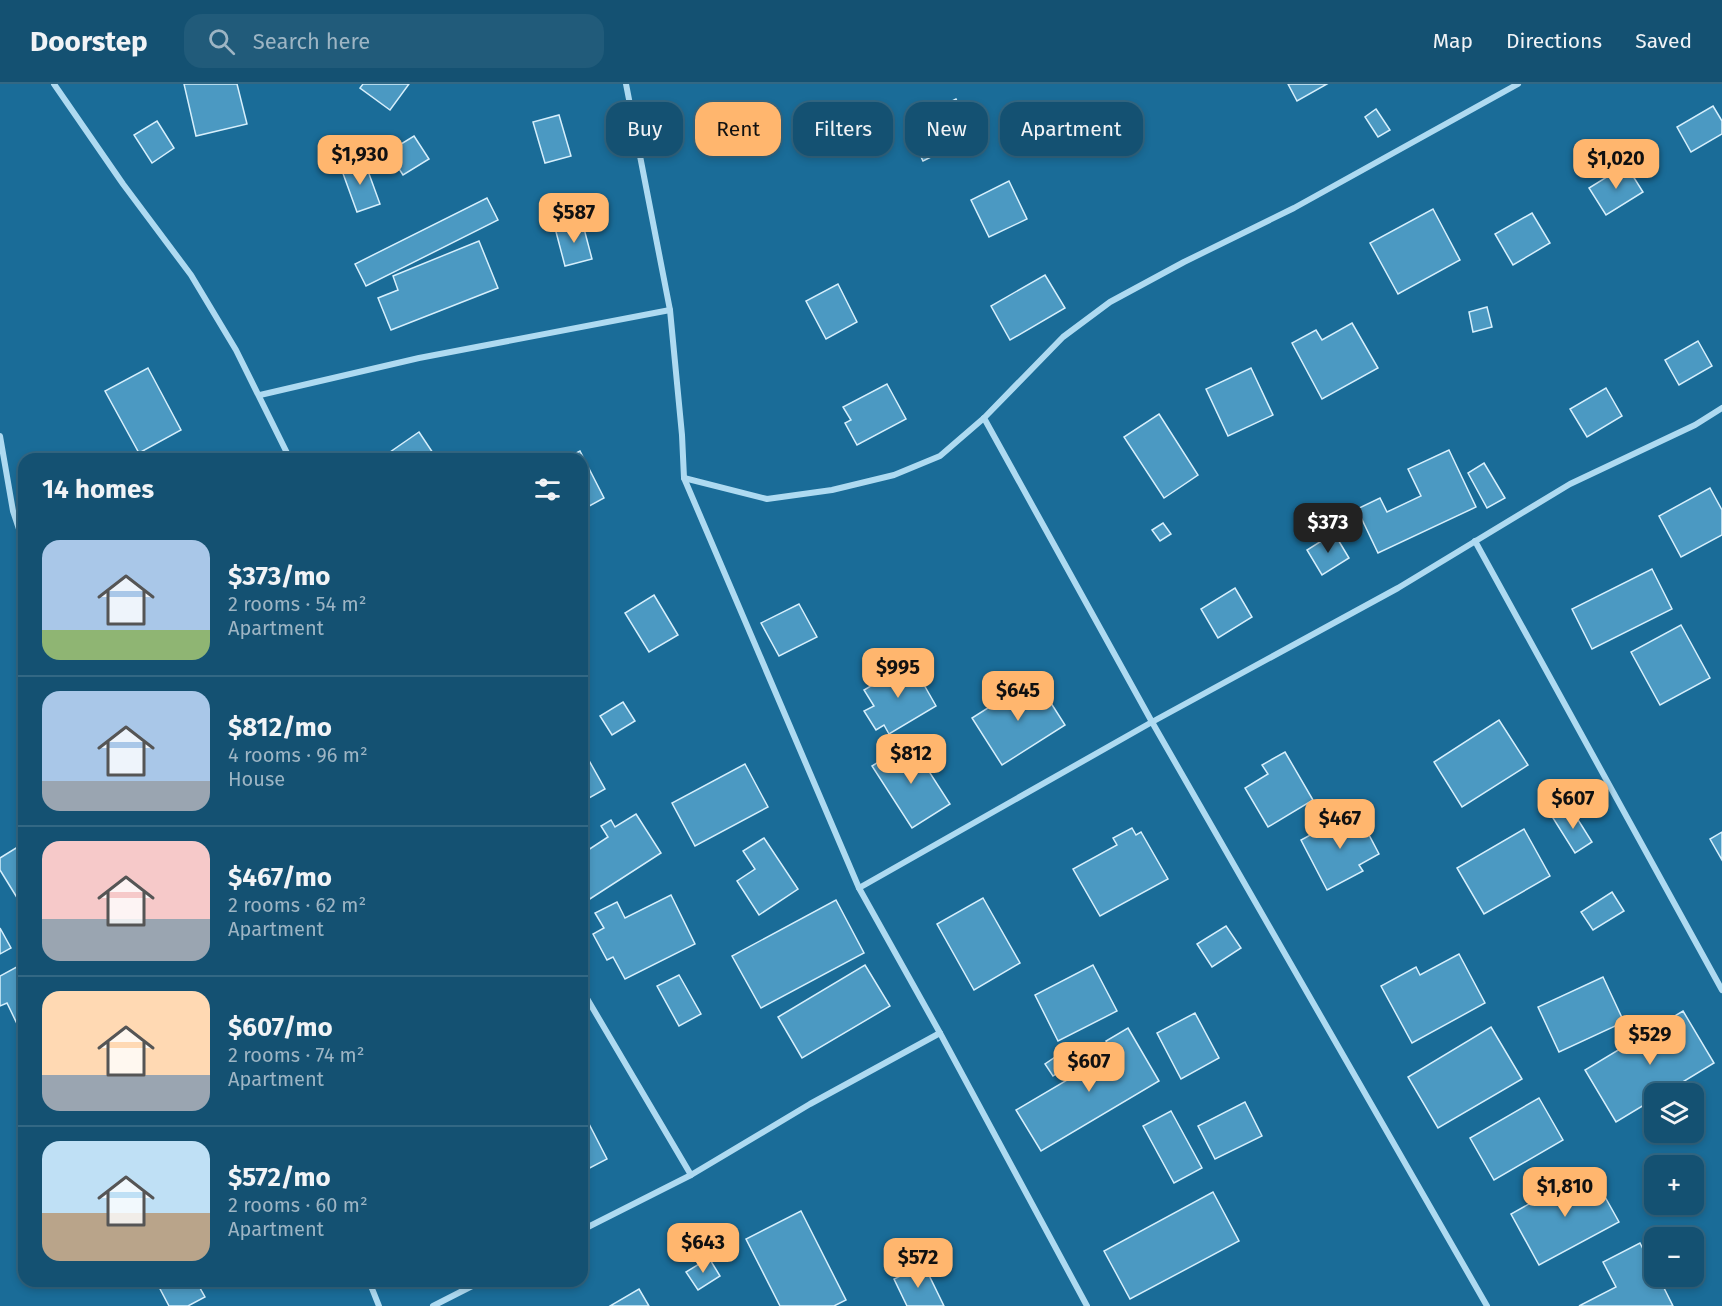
<!DOCTYPE html>
<html lang="en">
<head>
<meta charset="utf-8">
<style>
  body { margin:0; font-family:"Fira Sans",sans-serif; background:#215b7a; color:#f1f3f6; height:100vh; display:flex; flex-direction:column; font-size:22px; white-space:nowrap }
  * { box-sizing:border-box; margin:0 }
  p { font-size:20px; color:#9db5c4 }
  .icon { flex:none; width:33px; height:33px; fill:none; stroke:currentColor; stroke-width:2; stroke-linecap:round; stroke-linejoin:round }
  .map { position:relative; flex:1; overflow:hidden }
  .details { position:absolute; left:18px; top:369px; width:570px; height:834px; display:flex; flex-direction:column; background:#145172; border-radius:18px; box-shadow:0 3px 9px #0003,0 0 0 2px #336884 }
  .details>* { flex:none }
  .guide { position:absolute; left:606px; top:18px; width:570px; height:54px; display:flex; gap:12px }
  .fabs { position:absolute; left:1644px; top:999px; display:grid; gap:12px }
  .fabs a { display:grid; place-items:center; width:60px; height:60px; border-radius:12px; background:#145172; box-shadow:0 3px 9px #0003,0 0 0 2px #336884; font-size:30px }
  .price { position:absolute; translate:-50% -51px; padding:0 14px; border-radius:12px; background:#ffb66e; color:#111; font-size:20px; line-height:39px; filter:drop-shadow(0 2px 3px #0008) }
  .price::after { content:''; position:absolute; left:50%; top:36px; width:18px; height:14px; margin-left:-9px; background:inherit; clip-path:polygon(0 0,100% 0,50% 100%) }
  .price.active { background:#222; color:#fff }
  ul { padding:0; list-style:none }
  li { display:flex; align-items:center; gap:18px; height:150px; padding:0 24px }
  li+li { border-top:2px solid #336884 }
  li span { display:grid; place-items:center; flex:none; width:168px; height:120px; border-radius:18px; color:#555 }
  li>.icon { margin-inline-start:auto }
  span .icon { width:72px; height:72px; fill:#fffc; stroke-width:1 }
  li b { font-size:26px }
  h2 { display:flex; justify-content:space-between; align-items:center; height:72px; padding:0 24px; font-size:26px }
  .pill { padding:0 21px; border-radius:18px; background:#145172; box-shadow:0 3px 9px #0003,0 0 0 2px #336884; font-size:21px; line-height:54px }
  .pill.active { background:#ffb66e; color:#111 }
  header { display:flex; align-items:center; gap:36px; box-sizing:border-box; height:84px; padding:0 30px; background:#145172; border-bottom:2px solid #336884 }
  header strong { font-size:28px }
  nav { display:flex; gap:33px; margin-inline-start:auto; font-size:21px }
  .search { width:420px; height:54px; background:#215b7a; display:flex; align-items:center; gap:15px; box-sizing:border-box; padding:0 21px; border-radius:18px; color:#9db5c4; font-size:22px }
  .map>svg:first-child { display:block }
  .building { fill:#4b99c2; stroke:#d6effc; stroke-width:1.5 }
  .lines { fill:none; stroke-linecap:round; stroke-linejoin:round }
  .street { stroke:#aedaf1; stroke-width:6 }
</style>
</head>
<body>
<header>
<strong>Doorstep</strong>
<div class="search"><svg class="icon" aria-label="search" viewBox="0 0 24 24"><circle cx="10" cy="10" r="6"/><path d="M15 15l6 6"/></svg>Search here</div>
<nav><a>Map</a><a>Directions</a><a>Saved</a></nav>
</header>
<div class="map">
<svg width="1722" height="1222" viewBox="0 0 1722 1222">
  <rect width="100%" height="100%" fill="#1a6c98"/>
  <g class="building">
    <polygon points="184,0 237,0 247,40 196,52"/>
    <polygon points="363,0 409,0 390,26 360,4"/>
    <polygon points="1288,0 1327,0 1297,17"/>
    <polygon points="956,15 974,52 923,77 914,58 931,49 922,32"/>
    <polygon points="1713,22 1722,37 1722,50 1691,68 1677,43"/>
    <polygon points="1376,25 1390,46 1378,53 1365,33"/>
    <polygon points="756,29 763,66 729,73 722,36"/>
    <polygon points="559,31 571,72 545,79 533,38"/>
    <polygon points="157,37 174,64 152,79 134,51"/>
    <polygon points="414,52 429,75 403,91 388,68"/>
    <polygon points="364,76 380,120 357,128 341,84"/>
    <polygon points="1626,81 1643,108 1606,131 1589,104"/>
    <polygon points="1009,97 1027,135 989,153 971,116"/>
    <polygon points="487,114 498,136 366,202 355,180"/>
    <polygon points="1433,125 1460,176 1398,210 1370,159"/>
    <polygon points="1532,129 1550,159 1513,181 1495,150"/>
    <polygon points="582,137 592,175 565,182 555,144"/>
    <polygon points="479,157 498,204 391,246 378,214 398,206 393,192"/>
    <polygon points="1045,191 1065,224 1010,256 991,222"/>
    <polygon points="838,200 857,238 826,255 806,217"/>
    <polygon points="1487,223 1492,243 1473,248 1469,228"/>
    <polygon points="1352,239 1378,284 1322,315 1292,259 1316,246 1322,256"/>
    <polygon points="1698,257 1712,282 1679,301 1665,276"/>
    <polygon points="148,284 181,346 139,369 105,307"/>
    <polygon points="1251,284 1273,331 1228,352 1206,305"/>
    <polygon points="887,300 906,335 857,361 845,339 851,336 843,323"/>
    <polygon points="1606,304 1622,332 1587,353 1570,325"/>
    <polygon points="1159,330 1198,391 1164,414 1124,353"/>
    <polygon points="419,348 437,375 380,375"/>
    <polygon points="1449,366 1476,423 1378,469 1357,425 1380,414 1387,428 1421,412 1408,385"/>
    <polygon points="580,367 604,414 582,426 582,375 565,375"/>
    <polygon points="1484,379 1505,414 1487,424 1468,389"/>
    <polygon points="1710,404 1722,426 1722,451 1681,473 1659,432"/>
    <polygon points="1163,439 1171,450 1160,457 1152,446"/>
    <polygon points="1334,449 1349,474 1322,491 1307,466"/>
    <polygon points="1652,485 1672,525 1592,565 1572,525"/>
    <polygon points="1235,504 1252,533 1218,554 1201,525"/>
    <polygon points="654,511 678,551 649,568 625,529"/>
    <polygon points="799,520 817,553 779,572 761,539"/>
    <polygon points="1681,541 1710,594 1660,621 1631,568"/>
    <polygon points="911,578 936,622 889,650 884,641 876,646 864,627 874,622 864,606"/>
    <polygon points="1035,594 1065,641 1002,681 972,634"/>
    <polygon points="623,618 635,637 612,651 600,632"/>
    <polygon points="1499,636 1528,681 1462,723 1434,678"/>
    <polygon points="910,658 950,720 912,744 872,682"/>
    <polygon points="582,664 605,705 582,718"/>
    <polygon points="1285,668 1313,716 1268,743 1245,704 1268,690 1262,681"/>
    <polygon points="745,680 768,723 695,762 672,719"/>
    <polygon points="1570,723 1592,758 1575,769 1553,734"/>
    <polygon points="1356,726 1379,770 1359,781 1363,787 1327,806 1301,756"/>
    <polygon points="636,730 661,769 582,820 582,770 608,753 601,742 611,736 615,743"/>
    <polygon points="1132,744 1136,751 1141,748 1168,795 1100,832 1073,785 1117,761 1113,754"/>
    <polygon points="1524,745 1550,792 1484,830 1457,784"/>
    <polygon points="1722,748 1722,776 1710,755"/>
    <polygon points="764,754 798,805 759,831 737,797 755,785 743,767"/>
    <polygon points="16,764 24,777 24,825 0,786 0,774"/>
    <polygon points="1612,808 1624,827 1593,846 1581,828"/>
    <polygon points="671,811 695,860 625,895 613,873 607,876 593,850 604,844 595,829 617,818 625,834"/>
    <polygon points="983,814 1020,879 974,906 937,840"/>
    <polygon points="836,816 864,869 761,924 732,872"/>
    <polygon points="1226,842 1241,864 1212,883 1197,860"/>
    <polygon points="0,844 11,864 0,870"/>
    <polygon points="1459,870 1485,919 1412,959 1381,902 1416,883 1420,891"/>
    <polygon points="24,879 24,947 21,948 7,919 0,922 0,892"/>
    <polygon points="865,881 890,922 802,974 778,933"/>
    <polygon points="1093,881 1117,927 1058,957 1035,911"/>
    <polygon points="679,891 701,930 679,942 657,902"/>
    <polygon points="1603,893 1624,938 1559,968 1538,923"/>
    <polygon points="1683,927 1714,979 1663,1010 1654,1010 1654,1015 1616,1038 1585,986"/>
    <polygon points="1195,929 1219,974 1181,995 1157,949"/>
    <polygon points="1491,943 1522,995 1438,1044 1408,993"/>
    <polygon points="1128,944 1159,997 1041,1067 1016,1026 1113,969 1106,957"/>
    <polygon points="1073,961 1082,972 1053,992 1045,980"/>
    <polygon points="1539,1014 1563,1056 1494,1096 1470,1054"/>
    <polygon points="1245,1018 1262,1052 1215,1075 1198,1042"/>
    <polygon points="1171,1027 1202,1084 1174,1099 1143,1042"/>
    <polygon points="586,1034 607,1075 582,1088 582,1037"/>
    <polygon points="1590,1086 1619,1138 1539,1181 1511,1130"/>
    <polygon points="1213,1108 1239,1157 1130,1215 1104,1167"/>
    <polygon points="801,1127 846,1216 834,1222 780,1222 746,1155"/>
    <polygon points="1640,1159 1654,1187 1654,1192 1658,1192 1673,1222 1579,1222 1616,1203 1603,1178"/>
    <polygon points="709,1174 720,1192 698,1206 686,1188"/>
    <polygon points="924,1181 944,1222 907,1222 894,1195"/>
    <polygon points="166,1197 196,1197 205,1213 188,1222 169,1222 158,1201"/>
    <polygon points="639,1205 649,1222 610,1222"/>
  </g>
  <g class="lines">
    <g class="street">
      <polyline points="54,0 123,100 191,191 236,266 290,375"/>
      <polyline points="626,0 670,226 682,351 684,394 859,804 940,949 1087,1222"/>
      <polyline points="260,311 419,274 670,226"/>
      <polyline points="984,334 1152,638 1487,1222"/>
      <polyline points="0,352 13,427 24,460"/>
      <polyline points="684,394 767,415 832,406 894,391 940,372 984,334 1063,253 1110,218 1184,178 1294,124 1518,0"/>
      <polyline points="1475,457 1722,906"/>
      <polyline points="859,804 1152,638 1398,504 1570,400 1695,341 1722,324"/>
      <polyline points="582,906 691,1091"/>
      <polyline points="582,1146 691,1091 810,1020 940,949"/>
      <polyline points="369,1197 379,1222"/>
      <polyline points="433,1222 482,1197"/>
    </g>
  </g>
</svg>
<div class="fabs">
<a><svg class="icon" aria-label="layers" viewBox="0 0 24 24"><path d="M12 4l9 5-9 5-9-5zM3 14l9 5 9-5"/></svg></a>
<a>+</a>
<a>−</a>
</div>
<b class="price" style="left:360px;top:102px">$1,930</b>
<b class="price" style="left:1616px;top:106px">$1,020</b>
<b class="price" style="left:574px;top:160px">$587</b>
<b class="price active" style="left:1328px;top:470px">$373</b>
<b class="price" style="left:898px;top:615px">$995</b>
<b class="price" style="left:1018px;top:638px">$645</b>
<b class="price" style="left:911px;top:701px">$812</b>
<b class="price" style="left:1573px;top:746px">$607</b>
<b class="price" style="left:1340px;top:766px">$467</b>
<b class="price" style="left:1650px;top:982px">$529</b>
<b class="price" style="left:1089px;top:1009px">$607</b>
<b class="price" style="left:1565px;top:1134px">$1,810</b>
<b class="price" style="left:703px;top:1190px">$643</b>
<b class="price" style="left:918px;top:1205px">$572</b>
<div class="guide">
<a class="pill">Buy</a>
<a class="pill active">Rent</a>
<a class="pill">Filters</a>
<a class="pill">New</a>
<a class="pill">Apartment</a>
</div>
<section class="details">
<h2>14 homes<svg class="icon" aria-label="filters" viewBox="0 0 24 24"><path d="M4 7h16M4 17h16"/><circle cx="9" cy="7" r="2"/><circle cx="15" cy="17" r="2"/></svg></h2>
<ul>
<li><span style="background:linear-gradient(#a9c7e8 75%,#8fb573 0)"><svg class="icon" aria-label="home" viewBox="0 0 24 24"><path d="M3 11l9-7 9 7M6 9v11h12V9"/></svg></span><div><b>$373/mo</b><p>2 rooms · 54 m²</p><p>Apartment</p></div></li>
<li><span style="background:linear-gradient(#a9c7e8 75%,#9aa5b1 0)"><svg class="icon" aria-label="home" viewBox="0 0 24 24"><path d="M3 11l9-7 9 7M6 9v11h12V9"/></svg></span><div><b>$812/mo</b><p>4 rooms · 96 m²</p><p>House</p></div></li>
<li><span style="background:linear-gradient(#f6c9c9 65%,#9aa5b1 0)"><svg class="icon" aria-label="home" viewBox="0 0 24 24"><path d="M3 11l9-7 9 7M6 9v11h12V9"/></svg></span><div><b>$467/mo</b><p>2 rooms · 62 m²</p><p>Apartment</p></div></li>
<li><span style="background:linear-gradient(#ffd9b3 70%,#9aa5b1 0)"><svg class="icon" aria-label="home" viewBox="0 0 24 24"><path d="M3 11l9-7 9 7M6 9v11h12V9"/></svg></span><div><b>$607/mo</b><p>2 rooms · 74 m²</p><p>Apartment</p></div></li>
<li><span style="background:linear-gradient(#bfe0f5 60%,#b9a48a 0)"><svg class="icon" aria-label="home" viewBox="0 0 24 24"><path d="M3 11l9-7 9 7M6 9v11h12V9"/></svg></span><div><b>$572/mo</b><p>2 rooms · 60 m²</p><p>Apartment</p></div></li>
</ul>
</section>
</div>
</body>
</html>
